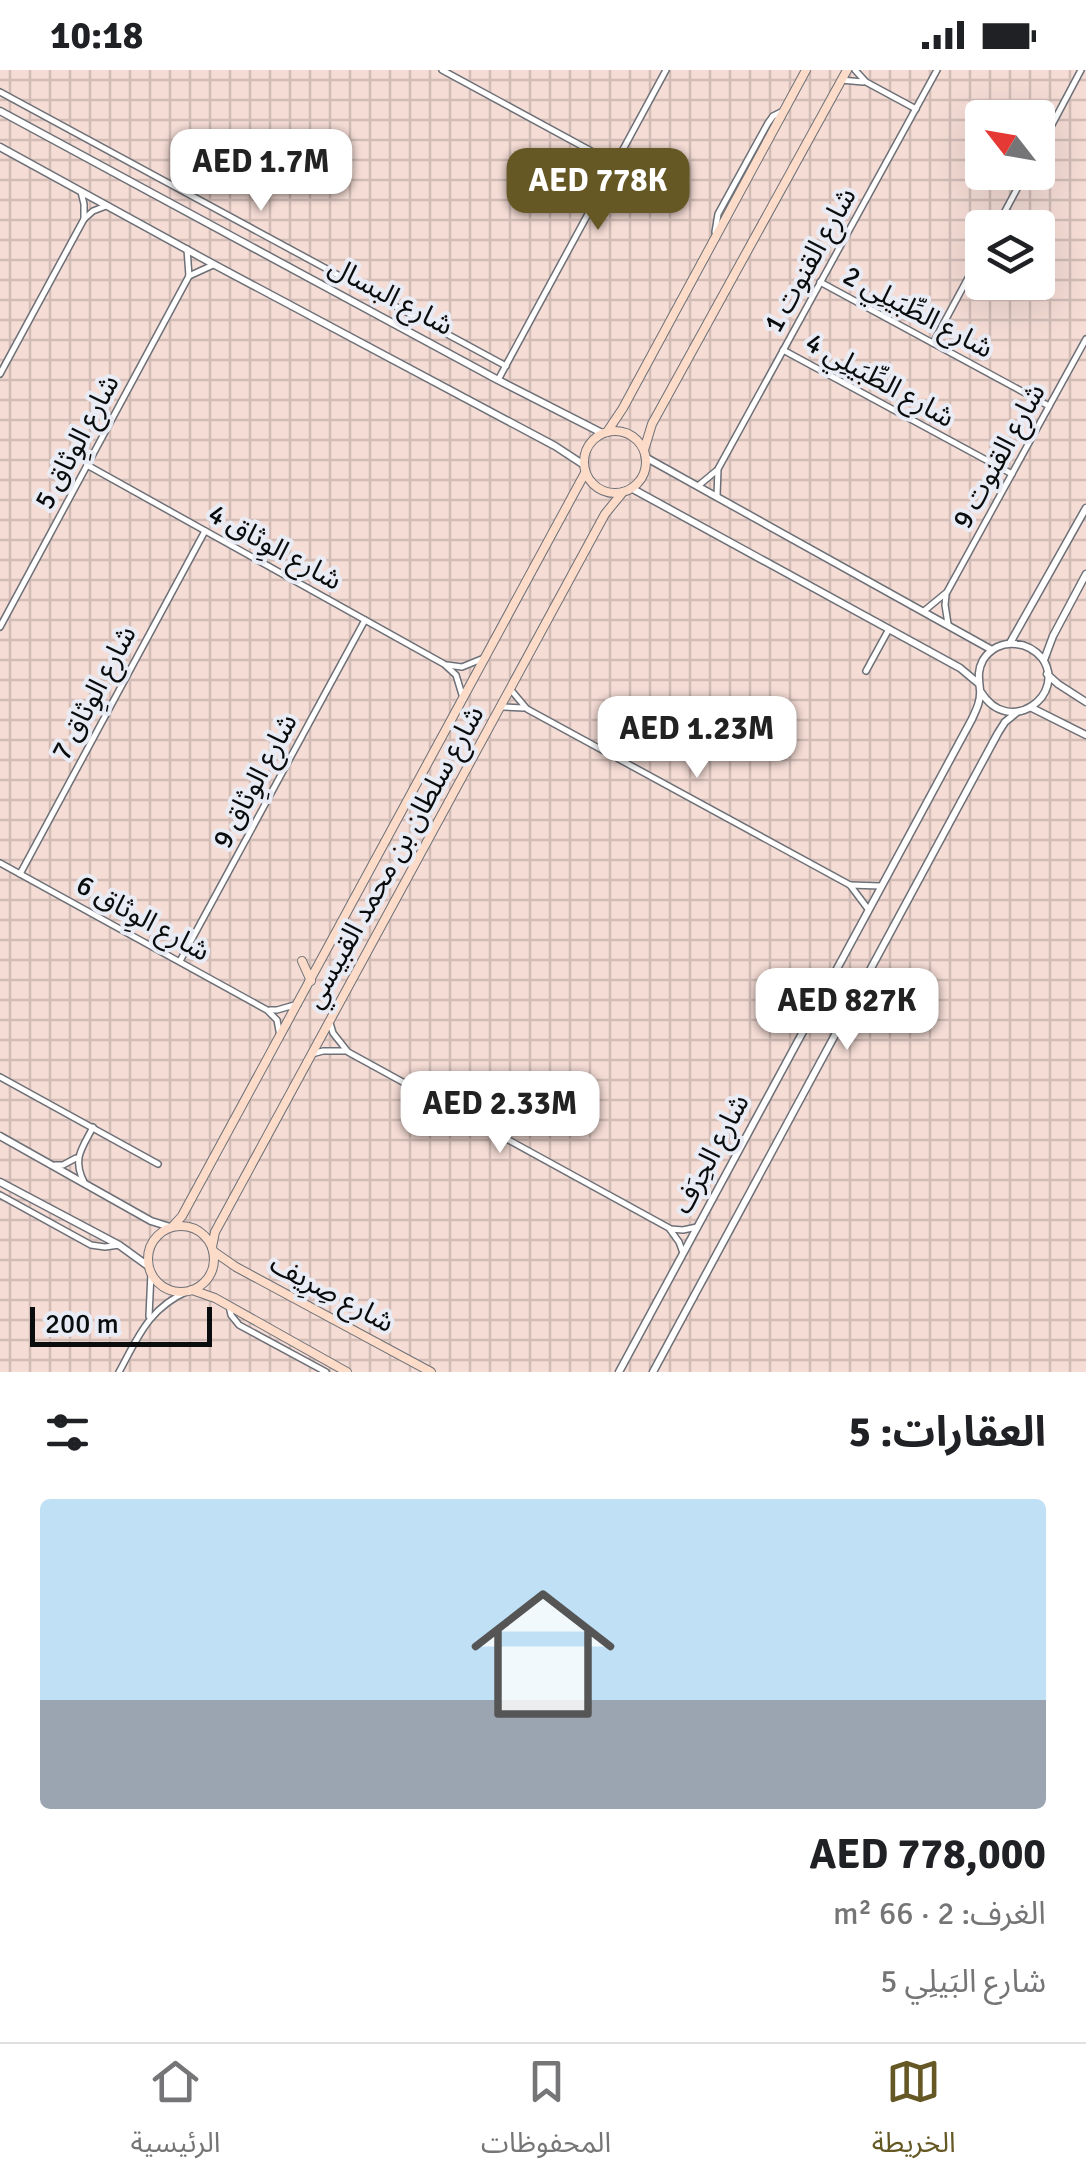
<!DOCTYPE html>
<html lang="ar">
<head>
<meta charset="utf-8">
<style>
  body { margin:0; font-family:Signika,"Noto Sans Arabic",sans-serif; background:#f6f6f6; color:#202124; direction:rtl; height:100vh; display:flex; flex-direction:column; font-size:38px; white-space:nowrap }
  * { box-sizing:border-box; margin:0 }
  p { font-size:32px; color:#757577 }
  .icon { flex:none; width:55px; height:55px; fill:none; stroke:currentColor; stroke-width:2; stroke-linecap:round; stroke-linejoin:round }
  .map { position:relative; height:1302px; overflow:hidden; direction:ltr }
  .side { display:flex; flex-direction:column; background:#fff; flex:1 }
  .side>* { flex:none }
  .needle { width:65px; rotate:301deg }
  .fabs { position:absolute; left:965px; top:30px; display:grid; gap:20px }
  .fabs a { display:grid; place-items:center; width:90px; height:90px; border-radius:10px; background:#fff; box-shadow:0 10px 40px #0002; font-size:50px }
  .scale { position:absolute; left:30px; bottom:25px; width:182px; box-sizing:border-box; padding-left:10px; border:5px solid #0b0c0e; border-top:0; font-size:28px; line-height:35px; white-space:nowrap; color:#0b0c0e; -webkit-text-stroke:8px #e9ecf4; paint-order:stroke }
  .price { position:absolute; translate:-50% -85px; padding:0 22px; border-radius:20px; background:#fff; color:#222; font-size:32px; line-height:65px; filter:drop-shadow(0 2px 5px #0008) }
  .price::after { content:''; position:absolute; left:50%; top:60px; width:30px; height:22px; margin-left:-15px; background:inherit; clip-path:polygon(0 0,100% 0,50% 100%) }
  .price.on { background:#665825; color:#fff }
  ul { padding:0; list-style:none }
  li { display:grid; align-content:center; gap:20px; height:530px; padding:0 40px }
  li+li { border-top:2px solid #e0e0e0 }
  li span { display:grid; place-items:center; height:310px; border-radius:10px; color:#555 }
  li>.icon { margin-inline-start:auto }
  span .icon { width:180px; height:180px; fill:#fffc; stroke-width:1 }
  li b { font-size:42px }
  h2 { display:flex; justify-content:space-between; align-items:center; height:120px; padding:0 40px; font-size:42px }
  .status { display:flex; justify-content:space-between; align-items:center; height:70px; padding:0 50px; background:#fff; direction:ltr }
  .status svg { height:28px; fill:currentColor }
  .menu { display:flex; justify-content:space-around; align-items:center; height:140px; border-top:2px solid #e0e0e0; background:#fff; font-size:28px; color:#757577 }
  .menu a { display:grid; justify-items:center; gap:5px }
  .menu .on { color:#665825 }
  .map>svg:first-child { display:block }
  .industrial { fill:url(#industrial-grid); fill-rule:evenodd }
  .lines { fill:none; stroke-linecap:round; stroke-linejoin:round }
  .minor-casing { stroke:#6d7077; stroke-width:8 }
  .tertiary-casing { stroke:#6d7077; stroke-width:9 }
  .secondary-casing { stroke:#6d7077; stroke-width:10 }
  .minor { stroke:#fff; stroke-width:5 }
  .tertiary { stroke:#fff; stroke-width:6 }
  .secondary { stroke:#fcdcc9; stroke-width:8 }
  .labels { text-anchor:middle; dominant-baseline:central; stroke-width:8; stroke-linejoin:round; paint-order:stroke }
  .street-label { font-size:28px; fill:#0b0c0e; stroke:#e9ecf4 }
</style>
</head>
<body>
<div class="status"><b>10:18</b><svg viewBox="0 0 49 12"><path d="M0 12V9h3v3zM5 12V6h3v6zM10 12V3h3v9zM15 12V0h3v12zM26 1h20v11H26zM47 4h2v5h-2z"/></svg></div>
<div class="map">
<svg width="1086" height="1302" viewBox="0 0 1086 1302">
  <defs>
    <pattern id="industrial-grid" width="8" height="8" patternUnits="userSpaceOnUse" patternTransform="scale(2.5)"><rect width="8" height="8" fill="#f5dcd5"/><path d="M0 4h8M4 0v8" fill="none" stroke="#d1bcb6"/></pattern>
  </defs>
  <rect width="100%" height="100%" fill="#e9ecf4"/>
  <path class="industrial" d="M 0,0 L 1086,0 L 1086,1302 L 0,1302 ZM 982,48 L 1038,48 L 1038,102 L 982,102 ZM 982,158 L 1038,158 L 1038,212 L 982,212 Z"/>
  <g class="lines">
    <g class="minor-casing">
      <g id="minor">
        <polyline points="442,0 615,94"/>
        <polyline points="855,0 866,12 916,39"/>
        <polyline points="841,10 863,12"/>
        <polyline points="0,22 506,296"/>
        <polyline points="1038,81 1081,0"/>
        <polyline points="81,122 84,134 84,149"/>
        <polyline points="996,158 1026,102"/>
        <polyline points="715,162 718,144 768,53 773,46 781,42"/>
        <polyline points="189,206 213,195"/>
        <polyline points="820,212 1049,336"/>
        <polyline points="933,273 982,182"/>
        <polyline points="783,280 1012,404"/>
        <polyline points="0,304 84,149 93,141 106,136"/>
        <polyline points="498,310 666,0"/>
        <polyline points="87,395 444,594 456,605 463,628"/>
        <polyline points="698,416 716,401"/>
        <polyline points="717,426 718,399 937,0"/>
        <polyline points="946,525 945,535 948,554"/>
        <polyline points="924,541 947,522 1086,269"/>
        <polyline points="0,557 189,206 187,179"/>
        <polyline points="447,595 462,597 484,588"/>
        <polyline points="866,601 889,559"/>
        <polyline points="511,620 527,639 850,815 868,839"/>
        <polyline points="502,637 524,638"/>
        <polyline points="0,793 267,940 277,950 280,966"/>
        <polyline points="20,804 205,461"/>
        <polyline points="850,815 880,816"/>
        <polyline points="180,891 365,550"/>
        <polyline points="270,940 277,940 298,934"/>
        <polyline points="330,953 333,963 348,982 669,1158 679,1172 683,1183"/>
        <polyline points="312,984 323,981 345,981"/>
        <polyline points="0,1007 158,1094"/>
        <polyline points="55,1095 63,1095 76,1088"/>
        <path d="M 84,1112 C 72,1088 82,1079 93,1057"/>
        <polyline points="0,1125 91,1175 105,1177 119,1175"/>
        <polyline points="670,1159 683,1160 697,1157"/>
        <polyline points="229,1236 231,1245 239,1255 326,1302"/>
        <polyline points="149,1246 151,1203"/>
        <path d="M 119,1302 C 138,1267 149,1238 188,1221"/>
      </g>
    </g>
    <g class="tertiary-casing">
      <g id="tertiary">
        <polyline points="0,41 498,310 602,363"/>
        <polyline points="0,77 215,195 555,376 584,395"/>
        <polyline points="645,387 992,580"/>
        <polyline points="631,418 960,598 978,613"/>
        <polyline points="1010,573 1086,438"/>
        <polyline points="1044,590 1053,566 1086,504"/>
        <polyline points="1047,604 1058,614 1086,632"/>
        <polyline points="1032,638 1086,665"/>
        <polyline points="0,1066 151,1151 170,1157"/>
        <polyline points="0,1112 119,1175 148,1196"/>
        <path d="M 619,1302 L 972,649 C 976,640 981,631 980,620 C 979,609 977,601 983,590 C 990,579 1002,572 1016,574 C 1026,575 1035,580 1042,588 C 1068,625 1009,668 981,622"/>
        <polyline points="653,1302 998,663 1005,652 1016,643"/>
      </g>
    </g>
    <g class="secondary-casing">
      <g id="secondary">
        <circle cx="615" cy="392" r="31"/>
        <polyline points="607,362 623,338 806,0"/>
        <polyline points="644,380 652,354 847,0"/>
        <polyline points="302,891 311,911"/>
        <circle cx="181" cy="1189" r="33"/>
        <polyline points="173,1156 182,1146 585,403"/>
        <polyline points="212,1177 215,1162 605,444 623,422"/>
        <polyline points="213,1181 236,1197 431,1302"/>
        <polyline points="192,1220 215,1228 347,1302"/>
      </g>
    </g>
    <use href="#minor" class="minor"/>
    <use href="#tertiary" class="tertiary"/>
    <use href="#secondary" class="secondary"/>
  </g>
  <g class="labels">
    <g class="street-label">
      <text transform="translate(810 190) rotate(-61)">شارع القنوت 1</text>
      <text transform="translate(391 226) rotate(28)">شارع البسال</text>
      <text transform="translate(918 242) rotate(28)">شارع الطِّبَيلِي 2</text>
      <text transform="translate(880 310) rotate(29)">شارع الطِّبَيلِي 4</text>
      <text transform="translate(77 372) rotate(-62)">شارع الوِثاق 5</text>
      <text transform="translate(999 386) rotate(-61)">شارع القنوت 9</text>
      <text transform="translate(275 477) rotate(29)">شارع الوِثاق 4</text>
      <text transform="translate(94 623) rotate(-62)">شارع الوِثاق 7</text>
      <text transform="translate(255 711) rotate(-62)">شارع الوِثاق 9</text>
      <text transform="translate(394 787) rotate(-61)">شارع سلطان بن محمد القبيسي</text>
      <text transform="translate(143 848) rotate(29)">شارع الوِثاق 6</text>
      <text transform="translate(711 1084) rotate(-62)">شارع الحِرَف</text>
      <text transform="translate(332 1223) rotate(28)">شارع صِرِيف</text>
    </g>
  </g>
</svg>
<div class="fabs">
<a><svg class="needle" viewBox="-14 -14 28 28"><path d="M0-13l5 13h-10z" fill="#e53935"/><path d="M0 13l5-13h-10z" fill="#757577"/></svg></a>
<a><svg class="icon" aria-label="layers" viewBox="0 0 24 24"><path d="M12 4l9 5-9 5-9-5zM3 14l9 5 9-5"/></svg></a>
</div>
<div class="scale">200 m</div>
<b class="price" style="left:261px;top:144px">AED 1.7M</b>
<b class="price on" style="left:598px;top:163px">AED 778K</b>
<b class="price" style="left:697px;top:711px">AED 1.23M</b>
<b class="price" style="left:847px;top:983px">AED 827K</b>
<b class="price" style="left:500px;top:1086px">AED 2.33M</b>
</div>
<section class="side">
<h2>العقارات: 5<svg class="icon" aria-label="filters" viewBox="0 0 24 24"><path d="M4 7h16M4 17h16"/><circle cx="9" cy="7" r="2"/><circle cx="15" cy="17" r="2"/></svg></h2>
<ul>
<li><span style="background:linear-gradient(#bfe0f5 65%,#9aa5b1 0)"><svg class="icon" aria-label="home" viewBox="0 0 24 24"><path d="M3 11l9-7 9 7M6 9v11h12V9"/></svg></span><div><b>AED 778,000</b><p>الغرف: 2 · 66 m²</p><p>شارع البَيلِي 5</p></div></li>
</ul>
</section>
<nav class="menu">
<a class="on"><svg class="icon" aria-label="map" viewBox="0 0 24 24"><path d="M3 6l6-2 6 2 6-2v14l-6 2-6-2-6 2zM9 4v14M15 6v14"/></svg>الخريطة</a>
<a><svg class="icon" aria-label="saved" viewBox="0 0 24 24"><path d="M7 4h10v16l-5-4-5 4z"/></svg>المحفوظات</a>
<a><svg class="icon" aria-label="home" viewBox="0 0 24 24"><path d="M3 11l9-7 9 7M6 9v11h12V9"/></svg>الرئيسية</a>
</nav>
</body>
</html>
